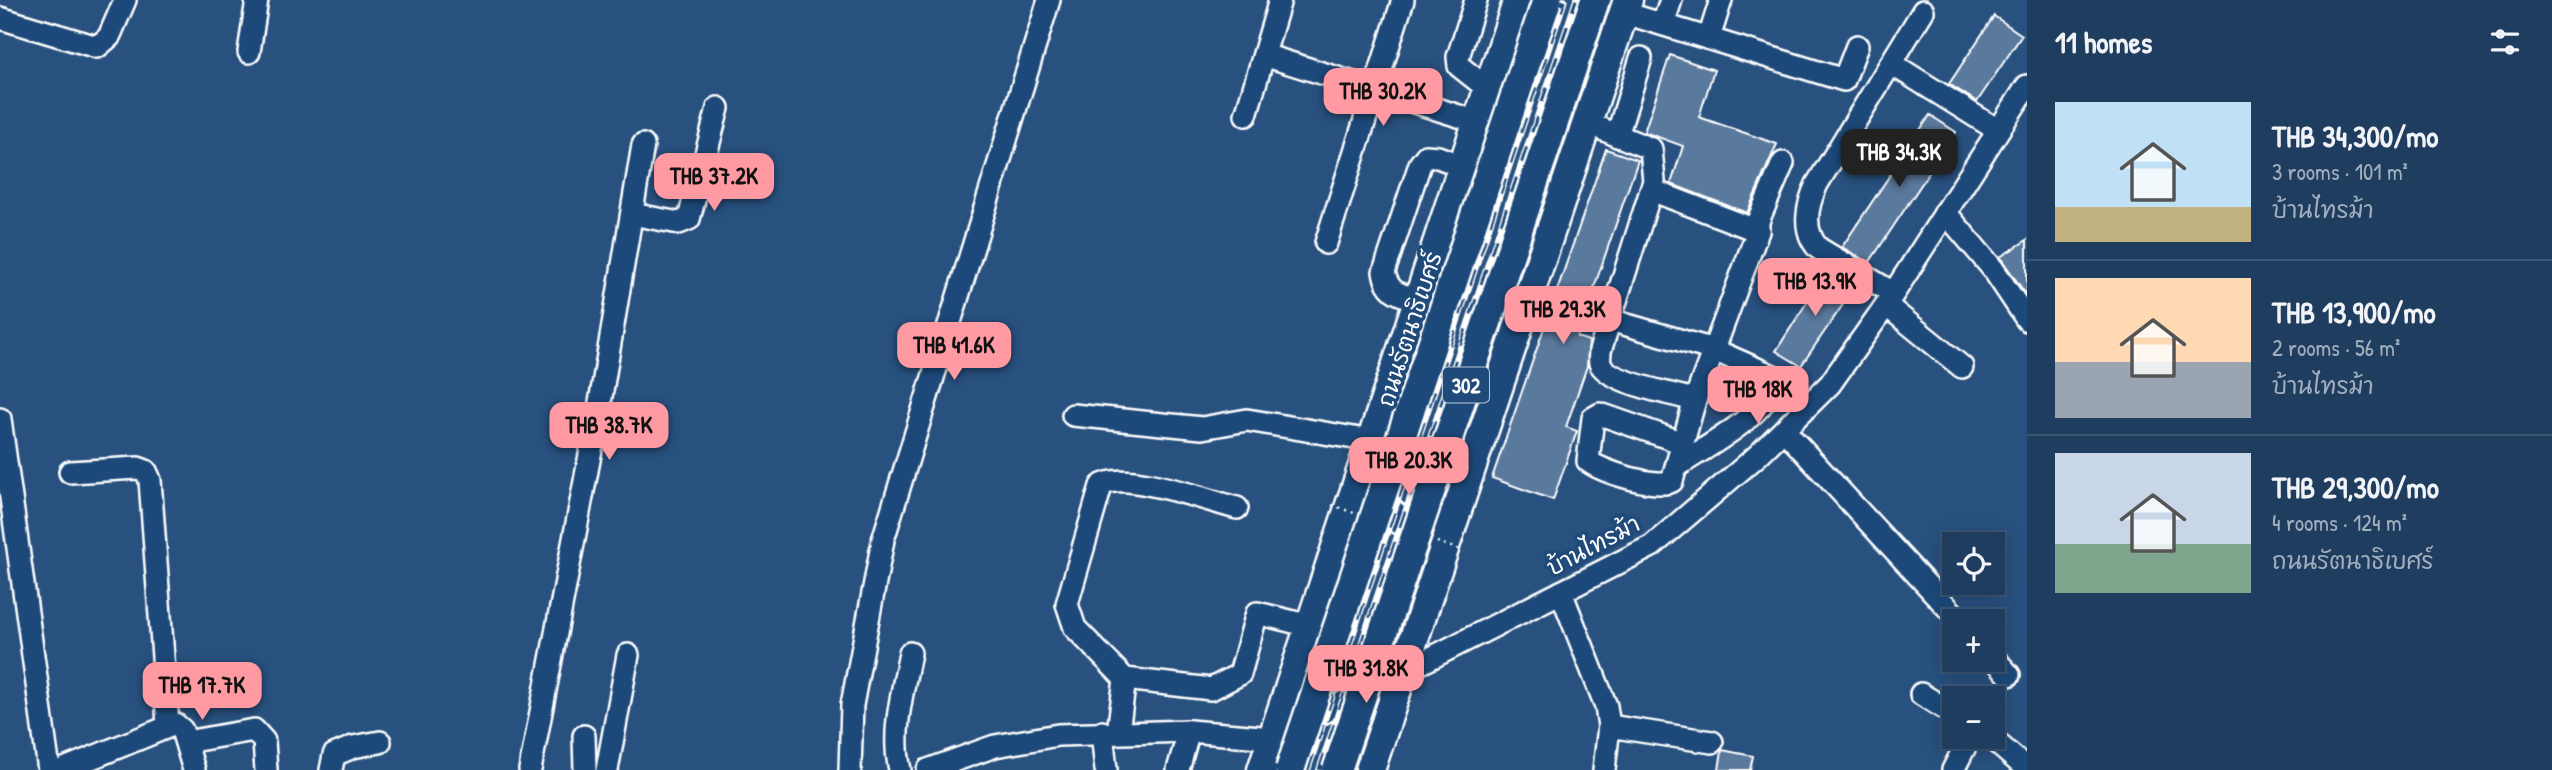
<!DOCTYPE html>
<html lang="en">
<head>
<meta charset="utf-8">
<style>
  body { margin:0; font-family:"Patrick Hand","Playpen Sans Thai",sans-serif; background:#264465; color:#f1f3f6; height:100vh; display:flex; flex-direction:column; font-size:26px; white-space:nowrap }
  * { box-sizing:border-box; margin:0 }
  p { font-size:23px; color:#a1aebd }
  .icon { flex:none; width:38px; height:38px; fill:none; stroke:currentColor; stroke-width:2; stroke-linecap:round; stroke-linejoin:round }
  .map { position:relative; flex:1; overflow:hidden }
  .details { display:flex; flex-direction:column; background:#1e3d5f; width:525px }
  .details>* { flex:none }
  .fabs { position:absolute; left:1942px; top:532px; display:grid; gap:14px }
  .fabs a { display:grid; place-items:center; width:63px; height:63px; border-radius:0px; background:#1e3d5f; box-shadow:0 4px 18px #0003,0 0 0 2px #3c5674; font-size:35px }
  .price { position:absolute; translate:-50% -60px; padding:0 16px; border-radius:14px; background:#ff9aa2; color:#111; font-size:23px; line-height:46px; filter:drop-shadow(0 2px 4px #0008) }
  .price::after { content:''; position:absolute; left:50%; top:42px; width:21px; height:16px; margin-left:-10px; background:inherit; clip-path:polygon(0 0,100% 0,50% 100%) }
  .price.on { background:#222; color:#fff }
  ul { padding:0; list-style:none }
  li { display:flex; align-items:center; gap:21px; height:175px; padding:0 28px }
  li+li { border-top:2px solid #3c5674 }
  li span { display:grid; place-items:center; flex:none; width:196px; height:140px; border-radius:0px; color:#555 }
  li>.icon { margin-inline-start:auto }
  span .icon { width:84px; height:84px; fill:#fffc; stroke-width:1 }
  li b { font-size:30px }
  h2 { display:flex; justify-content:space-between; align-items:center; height:84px; padding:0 28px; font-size:30px }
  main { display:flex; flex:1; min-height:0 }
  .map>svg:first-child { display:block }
  .building { fill:#5a7a9d; stroke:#fff; stroke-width:2 }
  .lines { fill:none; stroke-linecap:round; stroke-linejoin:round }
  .minor-casing { stroke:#fff; stroke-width:26 }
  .major-casing { stroke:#fff; stroke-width:33 }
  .minor { stroke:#1f4a7a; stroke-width:21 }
  .major { stroke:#1f4a7a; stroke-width:28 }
  .rail-casing { stroke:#fff; stroke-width:8 }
  .rail { stroke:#1f4a7a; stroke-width:5; stroke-dasharray:16; stroke-linecap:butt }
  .major-bridge-casing { stroke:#fff; stroke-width:33; stroke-linecap:butt }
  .path-bridge { stroke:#fff; stroke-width:2.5; stroke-dasharray:2 5; stroke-linecap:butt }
  .major-bridge { stroke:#1f4a7a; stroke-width:28 }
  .labels { text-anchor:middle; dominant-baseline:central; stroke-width:7; stroke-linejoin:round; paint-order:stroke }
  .shield { fill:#1f4a7a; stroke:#bcc9d7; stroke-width:2 }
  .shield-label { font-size:21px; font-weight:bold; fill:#fff }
  .street-label { font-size:23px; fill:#fff; stroke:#1f4a7a }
</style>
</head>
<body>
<main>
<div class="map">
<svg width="2027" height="770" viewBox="0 0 2027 770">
  <rect width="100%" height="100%" fill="#28517f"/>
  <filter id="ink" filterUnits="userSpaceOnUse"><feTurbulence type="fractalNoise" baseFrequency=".0143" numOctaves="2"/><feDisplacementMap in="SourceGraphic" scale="14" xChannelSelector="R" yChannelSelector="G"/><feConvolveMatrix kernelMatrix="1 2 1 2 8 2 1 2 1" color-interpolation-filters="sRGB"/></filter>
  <g filter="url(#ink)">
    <g class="building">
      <polygon points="1994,16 2022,35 1977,102 1949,84"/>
      <polygon points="1670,55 1714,70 1699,117 1777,144 1747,213 1671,184 1683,146 1644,132"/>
      <polygon points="1930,115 1956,132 1869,263 1842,247"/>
      <polygon points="1606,149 1638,160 1577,337 1589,341 1587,366 1566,427 1577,431 1553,500 1492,478"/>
      <polygon points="2027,240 2027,296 2000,257"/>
      <polygon points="1828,269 1855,287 1801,366 1776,351"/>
      <polygon points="1722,750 1753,756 1750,770 1719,770"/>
    </g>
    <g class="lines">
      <g class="minor-casing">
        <g id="minor">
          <polyline points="1476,0 1458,57 1459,66 1488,89"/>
          <polyline points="1625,13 1844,80 1857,46"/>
          <polyline points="0,18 97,47 109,37 125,0"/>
          <polyline points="1663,24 1671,0"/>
          <polyline points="1709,38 1721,0"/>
          <polyline points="249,52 257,0"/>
          <polyline points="1264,55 1478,122"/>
          <polyline points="1892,64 1996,129"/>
          <polyline points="1246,115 1280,0"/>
          <path d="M 1587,123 L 1651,149 L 1654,181 L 1600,351 C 1600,355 1599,359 1600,363 C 1607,382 1676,395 1695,400"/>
          <polyline points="1617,136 1641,58"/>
          <path d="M 1651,190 L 1758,231 L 1695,400 L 1672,481 C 1657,489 1602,472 1588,461 L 1593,418 L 1600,414 L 1683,443"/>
          <polyline points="1945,212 1993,269 2027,320"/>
          <polyline points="632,214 679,223 689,219 718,108"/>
          <polyline points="1758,231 1758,221 1783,163"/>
          <polyline points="1326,243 1403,0"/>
          <path d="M 1893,293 L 1818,248 C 1802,230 1807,205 1817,184 L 1923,11"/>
          <path d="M 1418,300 C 1399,294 1388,293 1384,272 L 1420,164 L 1426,156 L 1438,157 L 1464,167"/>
          <polyline points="1886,305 1962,367"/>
          <path d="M 1610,320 L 1714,350 L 1773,376 C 1777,411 1703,448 1676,467"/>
          <polyline points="1073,415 1202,428 1247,420 1372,441"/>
          <polyline points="0,419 49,770"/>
          <polyline points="1784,430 1960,621"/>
          <polyline points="70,472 138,468 146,471 150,480 168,725"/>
          <path d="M 1237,508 C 1209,501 1122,469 1101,486 L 1067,604 L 1075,628 L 1125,679 L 1211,689 L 1240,674 L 1257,613 L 1310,626"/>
          <polyline points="1561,592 1606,706 1609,726 1604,770"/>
          <polyline points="1993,657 2009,675"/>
          <polyline points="1921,694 1955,715"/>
          <polyline points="1609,726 1712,742"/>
          <polyline points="1102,732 1106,770"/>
          <polyline points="1118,732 1125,679"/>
          <polyline points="584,736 585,770"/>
          <polyline points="1990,737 2027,769"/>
          <polyline points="186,742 254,730 264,741 266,770"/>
          <polyline points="62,770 175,724 182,730 194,770"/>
          <polyline points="331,770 334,755 353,747 380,742"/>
          <polyline points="530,770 601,397 643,145"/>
          <polyline points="607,770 628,655"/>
          <polyline points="850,770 852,705 883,540 1049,0"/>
          <path d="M 900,770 C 891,732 903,691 910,653"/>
          <polyline points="928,770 995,746 1058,735 1189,731 1273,738 1652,546 1757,456 1830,384 1886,305 2027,86"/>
          <polyline points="1178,770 1189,731"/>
          <polyline points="1953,770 1970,737"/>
        </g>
      </g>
      <g class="major-casing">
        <g id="major">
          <path d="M 1372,484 C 1389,520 1403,532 1442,513"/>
          <polyline points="1262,770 1518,0"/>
          <polyline points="1370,770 1628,0"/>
        </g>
      </g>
      <use href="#minor" class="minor"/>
      <use href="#major" class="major"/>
      <g class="rail-casing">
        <g id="rail">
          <polyline points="1307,770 1564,0"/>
          <polyline points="1320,770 1577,0"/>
        </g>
      </g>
      <use href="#rail" class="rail"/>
      <g class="major-bridge-casing">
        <g id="major-bridge">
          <polyline points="1290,770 1547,0"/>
          <polyline points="1337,770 1595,0"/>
        </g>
      </g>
      <g class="path-bridge">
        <polyline points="1332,505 1354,513"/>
        <polyline points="1437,542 1460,550"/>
      </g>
      <use href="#major-bridge" class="major-bridge"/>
    </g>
  </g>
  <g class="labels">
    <rect class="shield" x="1443" y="367.5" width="46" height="35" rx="5"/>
    <g class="shield-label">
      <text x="1466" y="385">302</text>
    </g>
    <g class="street-label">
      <text transform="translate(1409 329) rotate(-72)">ถนนรัตนาธิเบศร์</text>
      <text transform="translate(1593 545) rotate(-28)">บ้านไทรม้า</text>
    </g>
  </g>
</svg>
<div class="fabs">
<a><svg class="icon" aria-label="locate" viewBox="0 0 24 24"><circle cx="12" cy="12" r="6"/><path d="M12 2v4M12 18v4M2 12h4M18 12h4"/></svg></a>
<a>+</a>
<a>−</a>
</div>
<b class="price" style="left:1383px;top:128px">THB 30.2K</b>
<b class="price on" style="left:1899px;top:189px">THB 34.3K</b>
<b class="price" style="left:714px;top:213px">THB 37.2K</b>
<b class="price" style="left:1815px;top:318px">THB 13.9K</b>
<b class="price" style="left:1563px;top:346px">THB 29.3K</b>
<b class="price" style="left:954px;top:382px">THB 41.6K</b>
<b class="price" style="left:1758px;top:426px">THB 18K</b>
<b class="price" style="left:609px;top:462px">THB 38.7K</b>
<b class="price" style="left:1409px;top:497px">THB 20.3K</b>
<b class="price" style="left:1366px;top:705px">THB 31.8K</b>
<b class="price" style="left:202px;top:722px">THB 17.7K</b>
</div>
<section class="details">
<h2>11 homes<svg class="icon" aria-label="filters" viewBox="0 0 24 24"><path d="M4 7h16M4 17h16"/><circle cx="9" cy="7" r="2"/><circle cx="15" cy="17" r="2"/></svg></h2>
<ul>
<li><span style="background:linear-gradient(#bfe0f5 75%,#c2b280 0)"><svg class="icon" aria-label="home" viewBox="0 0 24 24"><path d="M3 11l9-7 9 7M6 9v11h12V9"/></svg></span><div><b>THB 34,300/mo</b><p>3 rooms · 101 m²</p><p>บ้านไทรม้า</p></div></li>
<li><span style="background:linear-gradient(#ffd9b3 60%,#9aa5b1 0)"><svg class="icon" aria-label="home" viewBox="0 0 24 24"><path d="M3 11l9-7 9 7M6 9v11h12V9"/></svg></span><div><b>THB 13,900/mo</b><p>2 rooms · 56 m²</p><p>บ้านไทรม้า</p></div></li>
<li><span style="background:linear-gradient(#c9d6e8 65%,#7fa58c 0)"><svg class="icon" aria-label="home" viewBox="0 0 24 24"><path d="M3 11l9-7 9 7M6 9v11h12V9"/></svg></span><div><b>THB 29,300/mo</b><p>4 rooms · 124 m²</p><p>ถนนรัตนาธิเบศร์</p></div></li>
</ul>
</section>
</main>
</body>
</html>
